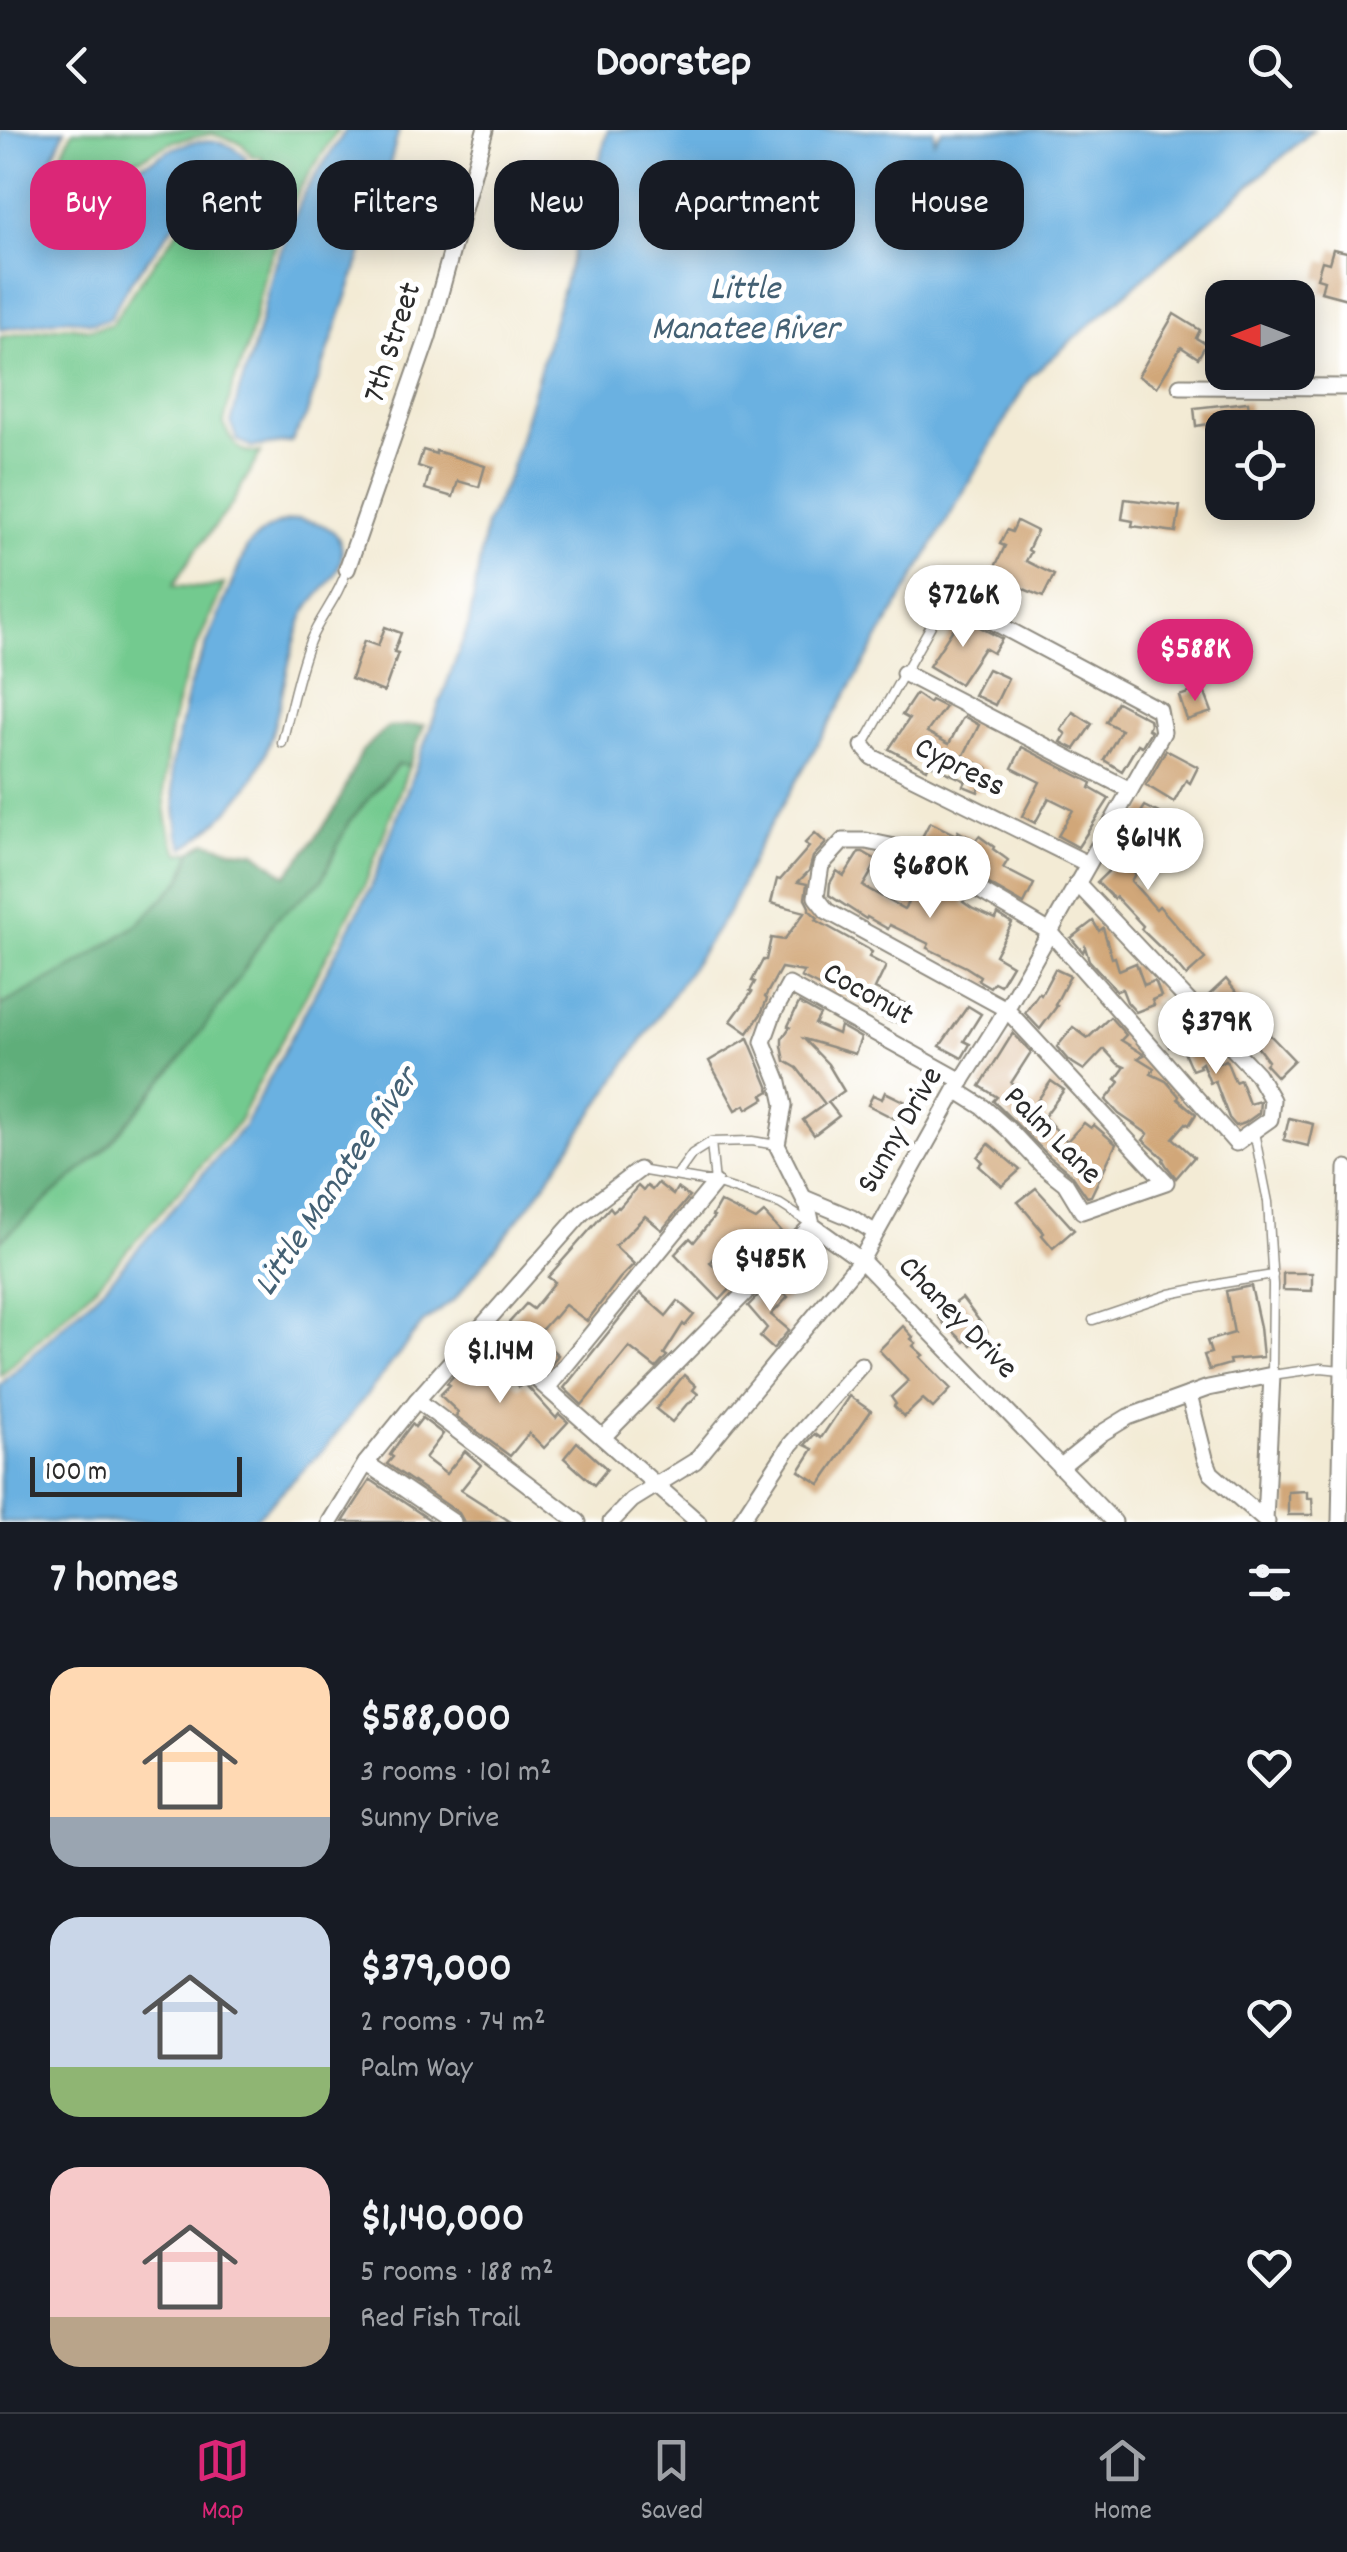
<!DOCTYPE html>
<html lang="en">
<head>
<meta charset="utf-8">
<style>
  body { margin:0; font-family:Dekko,sans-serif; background:#20242c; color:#f1f3f6; height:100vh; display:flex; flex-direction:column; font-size:38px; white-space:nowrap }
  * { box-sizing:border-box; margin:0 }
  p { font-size:32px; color:#9ea1a6 }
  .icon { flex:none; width:55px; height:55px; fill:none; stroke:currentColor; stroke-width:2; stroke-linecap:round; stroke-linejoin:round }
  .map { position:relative; height:1392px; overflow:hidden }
  .drawer { display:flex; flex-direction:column; background:#171b24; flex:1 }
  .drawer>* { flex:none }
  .top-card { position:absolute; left:30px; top:30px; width:1288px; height:90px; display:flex; gap:20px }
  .needle { width:65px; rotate:270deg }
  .controls { position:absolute; left:1205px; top:150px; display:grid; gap:20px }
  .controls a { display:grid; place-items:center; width:110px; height:110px; border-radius:20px; background:#171b24; box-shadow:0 5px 25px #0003; font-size:50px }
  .scale { position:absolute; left:30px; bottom:25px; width:212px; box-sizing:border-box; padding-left:10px; border:5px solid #2b2b2b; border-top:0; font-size:28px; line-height:35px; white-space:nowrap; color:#2b2b2b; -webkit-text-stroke:8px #fff; paint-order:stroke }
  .price { position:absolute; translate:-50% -85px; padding:0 22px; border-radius:35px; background:#fff; color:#222; font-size:32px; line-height:65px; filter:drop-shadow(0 2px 5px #0008) }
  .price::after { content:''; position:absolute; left:50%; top:60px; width:30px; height:22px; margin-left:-15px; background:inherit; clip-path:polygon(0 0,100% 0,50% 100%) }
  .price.active { background:#db2777; color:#fff }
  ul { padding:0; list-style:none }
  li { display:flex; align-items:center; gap:30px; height:250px; padding:0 50px }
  li span { display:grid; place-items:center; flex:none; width:280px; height:200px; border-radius:30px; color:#555 }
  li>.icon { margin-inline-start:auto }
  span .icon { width:120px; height:120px; fill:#fffc; stroke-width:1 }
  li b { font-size:42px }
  h2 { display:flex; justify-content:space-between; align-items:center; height:120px; padding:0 50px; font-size:42px }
  .chip { padding:0 35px; border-radius:30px; background:#171b24; box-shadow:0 5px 25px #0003; font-size:35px; line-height:90px }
  .chip.active { background:#db2777; color:#fff }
  header { display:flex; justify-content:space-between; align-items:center; height:130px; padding:0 50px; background:#171b24; font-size:45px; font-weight:700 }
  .tabs { display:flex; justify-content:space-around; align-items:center; height:140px; border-top:2px solid #363941; background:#171b24; font-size:28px; color:#9ea1a6 }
  .tabs a { display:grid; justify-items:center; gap:5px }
  .tabs .active { color:#db2777 }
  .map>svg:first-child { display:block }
  .green { fill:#73ca8f; stroke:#4f7a5d; stroke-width:2.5 }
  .forest { fill:#5eae7a; stroke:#446c52; stroke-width:2.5 }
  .water { fill:#6ab1e1; stroke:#4a6e86; stroke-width:2.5 }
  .building { fill:#d1a779 }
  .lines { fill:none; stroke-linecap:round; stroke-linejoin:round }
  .lane-casing { stroke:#8f8b80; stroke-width:11 }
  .street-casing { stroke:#8f8b80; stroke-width:19 }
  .lane { stroke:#fff; stroke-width:8 }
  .street { stroke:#fff; stroke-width:15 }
  .labels { text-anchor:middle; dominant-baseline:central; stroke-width:10; stroke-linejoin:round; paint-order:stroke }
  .street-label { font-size:32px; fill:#2b2b2b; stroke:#fff }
  .water-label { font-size:35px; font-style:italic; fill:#446174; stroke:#fff }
</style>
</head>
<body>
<header><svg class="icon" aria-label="back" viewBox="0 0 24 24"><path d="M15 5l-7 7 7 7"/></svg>Doorstep<svg class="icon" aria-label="search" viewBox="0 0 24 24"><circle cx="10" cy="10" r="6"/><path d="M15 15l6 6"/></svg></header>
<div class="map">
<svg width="1347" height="1392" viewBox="0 0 1347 1392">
  <rect width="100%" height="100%" fill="#fff"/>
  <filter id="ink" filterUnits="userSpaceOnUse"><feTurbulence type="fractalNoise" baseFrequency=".01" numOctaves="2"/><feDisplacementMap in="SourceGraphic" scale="20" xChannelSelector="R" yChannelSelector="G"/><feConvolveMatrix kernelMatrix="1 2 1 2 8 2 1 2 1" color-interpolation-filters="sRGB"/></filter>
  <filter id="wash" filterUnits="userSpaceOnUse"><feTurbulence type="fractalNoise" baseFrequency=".0048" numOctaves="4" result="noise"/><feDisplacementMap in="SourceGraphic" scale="40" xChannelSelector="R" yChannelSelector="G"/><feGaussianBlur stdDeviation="2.25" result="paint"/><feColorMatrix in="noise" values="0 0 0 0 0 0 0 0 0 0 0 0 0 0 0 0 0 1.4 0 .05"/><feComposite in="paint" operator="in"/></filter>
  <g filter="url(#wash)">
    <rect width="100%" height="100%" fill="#f3ebd5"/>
    <g class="green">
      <path d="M 73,0 L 338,0 L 298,61 L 266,139 L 248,215 L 232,259 L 224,294 C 231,312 240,326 261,322 L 230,377 L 194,423 L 173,456 L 205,458 L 224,454 C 211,488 193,521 182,556 C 168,602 152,681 180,724 L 192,721 L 182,749 L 137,795 L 75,836 L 0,876 L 0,207 L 66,196 L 92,199 L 112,194 L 133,161 L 179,99 L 238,63 L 249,40 L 263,30 L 262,27 L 253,27 L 241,13 L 212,4 L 175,11 L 141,28 L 106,36 L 71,38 L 50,48 Z"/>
      <polygon points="399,633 409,636 365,755 237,994 101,1151 0,1246 0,1111 105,1019 181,929 237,851 274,791 322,750 348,693"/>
    </g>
    <polygon class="forest" points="424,595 409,636 398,634 348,693 322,750 274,791 237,851 181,929 105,1019 0,1111 0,876 75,836 137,795 182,749 192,721 206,712 234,720 255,722 286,746 312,713 336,678 362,621 388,597"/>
    <g class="water">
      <path d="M 0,0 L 65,0 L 40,54 C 57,55 62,46 77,44 C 98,41 118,41 139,35 C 152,32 162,24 174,18 C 199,8 228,7 246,28 L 234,58 L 174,95 L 127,157 L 109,189 L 93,193 L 66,189 L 0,200 Z"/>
      <polygon points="346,0 399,0 381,67 306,286 291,312 252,317 237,310 231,294 239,261 254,217 273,141 304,63"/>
      <polygon points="608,0 934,0 934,11 942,0 1313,0 1030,247 758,717 730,780 536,1067 455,1169 423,1193 326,1317 252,1392 0,1392 0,1255 106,1155 244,996 371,757 469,494 486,395 510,344"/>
      <path d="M 299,389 C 315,392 337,396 341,415 C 348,445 313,464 303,487 C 285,532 282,582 264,627 C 251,661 214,699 184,718 L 178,705 L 171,639 L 189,557 L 247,417 C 263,400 276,392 299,389 Z"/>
    </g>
    <g id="blocks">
      <g class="building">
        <polygon points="1333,119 1347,122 1347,169 1321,162 1324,150 1317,148 1322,131 1329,133"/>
        <polygon points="1174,184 1200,200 1196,208 1206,214 1198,228 1181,217 1157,257 1138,246"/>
        <polygon points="1248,272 1250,287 1196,296 1194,278"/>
        <polygon points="423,320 436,324 436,321 485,336 479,357 458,351 453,367 425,359 430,340 418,336"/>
        <polygon points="1125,369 1180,376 1176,402 1132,396 1133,391 1122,389"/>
        <polygon points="1017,391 1037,401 1028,420 1031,422 1026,431 1054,445 1043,467 1007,452 1009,448 993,441 1005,416 1000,414 1007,400 1012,402"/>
        <polygon points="961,487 1002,509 993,523 984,518 960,554 929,536"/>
        <polygon points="385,497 401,503 394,522 398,523 384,562 351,549 364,511 378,516"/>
        <polygon points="988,539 1008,548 995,575 974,565"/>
        <polygon points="1203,558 1212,582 1187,590 1179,566"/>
        <polygon points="916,564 929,573 931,570 945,577 927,602 949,614 962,589 965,587 979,595 963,627 988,638 978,662 963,656 966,651 929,634 927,639 889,619 909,589 902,585"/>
        <polygon points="1117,572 1149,589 1150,594 1148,599 1151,601 1142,616 1138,614 1122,641 1104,630 1121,600 1106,592"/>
        <polygon points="1073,582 1092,594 1075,619 1061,612 1066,604 1061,600"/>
        <polygon points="1022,617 1092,653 1090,658 1109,669 1078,717 1058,706 1073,680 1049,668 1035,693 1022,686 1040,652 1012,638"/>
        <polygon points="1166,620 1198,637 1190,653 1186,650 1174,672 1146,655"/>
        <polygon points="1145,676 1167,687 1131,751 1156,779 1159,776 1169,787 1205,829 1186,846 1171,828 1141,799 1143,796 1116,767 1114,769 1097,752 1121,729 1116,726 1118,718"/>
        <polygon points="930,692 956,705 958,701 975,711 979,706 994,717 993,719 1008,730 1003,738 1034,754 1024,774 942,727 920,711"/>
        <polygon points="815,703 826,713 813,727 809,741 798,752 807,754 805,769 809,777 809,780 818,788 816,790 868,819 872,822 869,827 886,836 875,859 910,876 900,894 892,890 891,892 844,865 842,868 801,847 804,842 781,838 765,867 767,869 761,884 748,903 731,891 752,862 750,861 755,852 752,851 763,830 766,830 771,808 784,810 805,782 771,773 777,749 780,750 809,717 805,713"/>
        <polygon points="859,722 863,722 878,731 863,756 904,779 922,750 947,766 952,759 965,769 963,772 973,779 996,789 998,784 1012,793 995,825 1012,835 1000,855 994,852 990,857 978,850 980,846 966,837 927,818 929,814 890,795 888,799 867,787 866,789 829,765 830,753 837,741 844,746"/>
        <polygon points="1093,791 1099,801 1103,798 1112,828 1115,827 1119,840 1136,833 1144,855 1154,851 1156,853 1161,866 1152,870 1154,875 1136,882 1127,872 1122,859 1117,861 1089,830 1085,817 1083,822 1071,808"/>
        <polygon points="1055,839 1070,846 1055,875 1057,876 1040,899 1025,883 1039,863 1041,865"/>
        <polygon points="1226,849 1271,906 1294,930 1277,947 1265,934 1268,931 1243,898 1239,901 1209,865"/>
        <polygon points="799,873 820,885 815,894 838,904 840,896 861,908 855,924 804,909 828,934 844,961 828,972 839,986 814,1005 803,990 825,974 797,938 785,931 782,916 782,909 790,897 788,896"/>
        <polygon points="968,876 981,884 964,911 970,914 962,928 940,916"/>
        <polygon points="1110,887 1126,905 1121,910 1140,922 1144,925 1138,928 1154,938 1151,944 1166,951 1179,966 1178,969 1196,984 1189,995 1186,993 1173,1008 1194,1027 1176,1048 1166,1035 1163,1030 1164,1028 1143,1010 1148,1004 1119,984 1106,970 1120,952 1116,949 1125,937 1118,934 1104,919 1084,940 1068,930 1057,917 1073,897 1088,908"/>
        <polygon points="1185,895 1194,919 1207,913 1216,934 1226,930 1235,952 1240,950 1249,974 1260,971 1259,983 1245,993 1236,996 1229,988 1215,951 1210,953 1202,933 1199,935 1200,937 1192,940 1180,913 1169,917 1164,903"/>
        <polygon points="1013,903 1031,922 1011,953 1033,977 1051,951 1064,960 1044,987 1067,1011 1084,993 1091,998 1094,995 1116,1014 1091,1066 1087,1067 1072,1045 1050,1027 993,971 997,967 980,956"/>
        <polygon points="748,908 770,961 763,965 765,968 747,979 745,975 736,980 709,931"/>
        <polygon points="885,962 916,977 907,995 868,975 873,965 882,969"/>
        <polygon points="1289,988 1313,994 1308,1016 1284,1010"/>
        <polygon points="989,1014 1020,1040 1002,1056 979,1036 983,1032 978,1027"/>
        <polygon points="658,1053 673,1065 677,1058 689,1067 662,1100 645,1086 615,1116 634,1134 620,1148 587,1191 565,1175 554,1188 553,1187 536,1206 558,1225 549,1238 544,1240 503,1204 507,1195 526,1174 533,1179 555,1152 548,1147 610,1077 613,1081 618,1077 619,1078 638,1056 643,1061 647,1056 652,1060"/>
        <polygon points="1036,1058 1074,1100 1053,1118 1042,1105 1044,1103 1018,1072"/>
        <polygon points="720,1072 756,1090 764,1083 785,1106 752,1132 729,1109 710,1132 734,1155 720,1170 675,1124 690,1108 694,1112 714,1087 712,1086"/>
        <polygon points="1283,1143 1312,1143 1312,1161 1283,1160"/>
        <polygon points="772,1151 788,1167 771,1185 789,1200 773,1219 760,1207 767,1198 748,1176"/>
        <polygon points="1251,1156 1260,1197 1263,1227 1229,1230 1230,1234 1209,1240 1204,1225 1211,1223 1207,1211 1234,1203 1226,1161"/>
        <polygon points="640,1163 666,1186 678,1171 694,1185 685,1196 683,1194 664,1224 667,1226 656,1238 629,1217 582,1275 564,1258"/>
        <polygon points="962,1168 987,1201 971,1215 966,1210 964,1212 950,1198 948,1199 938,1186"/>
        <polygon points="903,1196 913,1207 911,1209 916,1213 913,1216 923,1225 920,1227 951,1259 933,1278 923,1269 904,1287 894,1276 896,1274 891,1267 908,1251 879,1220"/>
        <polygon points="485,1219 500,1232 496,1237 519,1257 524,1253 556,1288 559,1284 568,1292 544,1318 529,1303 510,1326 456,1286 458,1282 440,1265 450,1255 447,1253 473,1225 477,1228"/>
        <polygon points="684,1245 696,1256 693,1260 698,1264 690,1273 687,1274 672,1292 656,1279"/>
        <polygon points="849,1266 871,1281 820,1354 799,1341 813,1319 805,1315 815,1304 821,1308"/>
        <polygon points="422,1288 443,1304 425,1328 446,1344 465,1321 481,1335 461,1360 511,1392 464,1392 459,1383 387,1334 393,1327 390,1325 402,1307 412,1294 415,1297"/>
        <polygon points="577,1312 607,1339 594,1355 564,1328"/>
        <polygon points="370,1350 374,1352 433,1392 343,1392"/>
        <polygon points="1307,1361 1307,1368 1312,1368 1313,1385 1288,1385 1288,1362"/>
      </g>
    </g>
  </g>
  <g filter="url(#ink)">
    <use href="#blocks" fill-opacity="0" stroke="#8f8b80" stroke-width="2.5"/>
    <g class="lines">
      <g class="lane-casing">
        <g id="lane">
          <path d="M 282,613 C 291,578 297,544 310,511 C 321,485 338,468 347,439"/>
          <polyline points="863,616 938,483 956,472"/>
          <polyline points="1254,1002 1268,1072 1273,1155 1272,1245 1321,1238 1341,1240"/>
          <polyline points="639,1040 715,1053 711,1012 752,1011 777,1015"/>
          <polyline points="677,1045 692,1024 711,1012"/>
          <polyline points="715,1053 780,1074 811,1094"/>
          <polyline points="1093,1190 1170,1164 1224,1153 1273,1145"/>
        </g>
      </g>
      <g class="street-casing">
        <g id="street">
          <polyline points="1180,256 1347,257"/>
          <polyline points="347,439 428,207 485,0"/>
          <polyline points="904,543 1130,660"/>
          <polyline points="863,616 872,627 1088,734"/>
          <polyline points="962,951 789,855 773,884 763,912 779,952 784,975 777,1015 808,1077 812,1095 861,1130 1114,1392"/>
          <polyline points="956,960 983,977 1010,1001 1042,1035 1065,1053 1082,1081 1166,1052 1006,879 827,781 816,767 821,735 843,711 866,711 900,718 957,747 1050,802 1236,1013 1270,989 1272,970 1257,944 1077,753"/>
          <polyline points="804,1068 852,1088 876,1103"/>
          <polyline points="480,1199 698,1392"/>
          <polyline points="548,1257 715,1053"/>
          <polyline points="1189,1265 1205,1328 1211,1343 1267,1392"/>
          <polyline points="417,1270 578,1392"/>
          <polyline points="603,1307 812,1095"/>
          <polyline points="366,1333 453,1392"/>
          <polyline points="1060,1337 1102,1303 1128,1287 1208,1258 1272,1245 1265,1390"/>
          <polyline points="330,1392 366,1333 417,1270 582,1083 639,1040"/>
          <polyline points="611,1392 632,1370 695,1331 861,1130 956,960 999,892 1163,602 1159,580 956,472"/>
          <polyline points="740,1392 791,1314 861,1235"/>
          <polyline points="1340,1392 1347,1038"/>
        </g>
      </g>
      <use href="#lane" class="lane"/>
      <use href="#street" class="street"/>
    </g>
  </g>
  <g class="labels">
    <g class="street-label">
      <text transform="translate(395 213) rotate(-72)">7th Street</text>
      <text transform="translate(959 639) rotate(27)">Cypress</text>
      <text transform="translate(867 866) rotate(29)">Coconut</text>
      <text transform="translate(902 1001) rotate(-60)">Sunny Drive</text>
      <text transform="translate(1051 1007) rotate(45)">Palm Lane</text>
      <text transform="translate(956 1189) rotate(46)">Chaney Drive</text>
    </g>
    <g class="water-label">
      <text x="745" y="161">Little<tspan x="745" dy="40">Manatee River</tspan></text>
      <text transform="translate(338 1053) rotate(-56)">Little Manatee River</text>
    </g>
  </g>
</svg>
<div class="controls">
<a><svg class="needle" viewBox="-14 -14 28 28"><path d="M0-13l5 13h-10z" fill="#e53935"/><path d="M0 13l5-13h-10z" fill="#9ea1a6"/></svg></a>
<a><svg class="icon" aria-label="locate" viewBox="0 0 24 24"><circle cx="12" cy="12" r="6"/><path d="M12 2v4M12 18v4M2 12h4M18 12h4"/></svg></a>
</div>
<div class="scale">100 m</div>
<b class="price" style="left:963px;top:520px">$726K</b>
<b class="price active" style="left:1195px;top:574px">$588K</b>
<b class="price" style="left:1148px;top:763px">$614K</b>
<b class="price" style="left:930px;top:791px">$680K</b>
<b class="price" style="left:1216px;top:947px">$379K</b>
<b class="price" style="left:770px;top:1184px">$485K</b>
<b class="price" style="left:500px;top:1276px">$1.14M</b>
<div class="top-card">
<a class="chip active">Buy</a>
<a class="chip">Rent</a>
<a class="chip">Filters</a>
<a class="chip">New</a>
<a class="chip">Apartment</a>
<a class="chip">House</a>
</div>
</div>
<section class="drawer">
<h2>7 homes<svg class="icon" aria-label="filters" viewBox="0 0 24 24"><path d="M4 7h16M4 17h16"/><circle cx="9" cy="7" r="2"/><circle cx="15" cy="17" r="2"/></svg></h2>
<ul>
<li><span style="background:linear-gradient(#ffd9b3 75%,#9aa5b1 0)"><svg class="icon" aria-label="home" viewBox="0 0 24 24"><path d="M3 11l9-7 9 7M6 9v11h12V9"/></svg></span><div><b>$588,000</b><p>3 rooms · 101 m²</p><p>Sunny Drive</p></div><svg class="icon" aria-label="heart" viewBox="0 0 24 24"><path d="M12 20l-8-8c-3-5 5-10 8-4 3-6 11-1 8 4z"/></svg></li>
<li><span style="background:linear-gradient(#c9d6e8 75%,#8fb573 0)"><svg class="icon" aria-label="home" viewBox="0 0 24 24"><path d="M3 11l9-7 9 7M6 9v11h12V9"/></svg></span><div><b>$379,000</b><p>2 rooms · 74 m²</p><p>Palm Way</p></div><svg class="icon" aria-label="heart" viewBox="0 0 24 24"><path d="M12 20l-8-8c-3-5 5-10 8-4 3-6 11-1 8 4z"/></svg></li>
<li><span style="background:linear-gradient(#f6c9c9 75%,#b9a48a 0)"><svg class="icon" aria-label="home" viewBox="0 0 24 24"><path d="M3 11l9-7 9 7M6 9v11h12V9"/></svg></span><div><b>$1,140,000</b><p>5 rooms · 188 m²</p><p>Red Fish Trail</p></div><svg class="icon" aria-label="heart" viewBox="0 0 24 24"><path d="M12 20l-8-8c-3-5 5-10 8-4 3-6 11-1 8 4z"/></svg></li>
</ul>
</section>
<nav class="tabs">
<a class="active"><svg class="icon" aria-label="map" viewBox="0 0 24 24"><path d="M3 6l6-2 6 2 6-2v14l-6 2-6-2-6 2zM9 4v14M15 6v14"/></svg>Map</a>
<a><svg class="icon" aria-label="saved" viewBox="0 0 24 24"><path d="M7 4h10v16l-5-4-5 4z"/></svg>Saved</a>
<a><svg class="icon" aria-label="home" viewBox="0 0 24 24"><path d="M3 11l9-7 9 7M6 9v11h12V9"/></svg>Home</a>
</nav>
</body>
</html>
